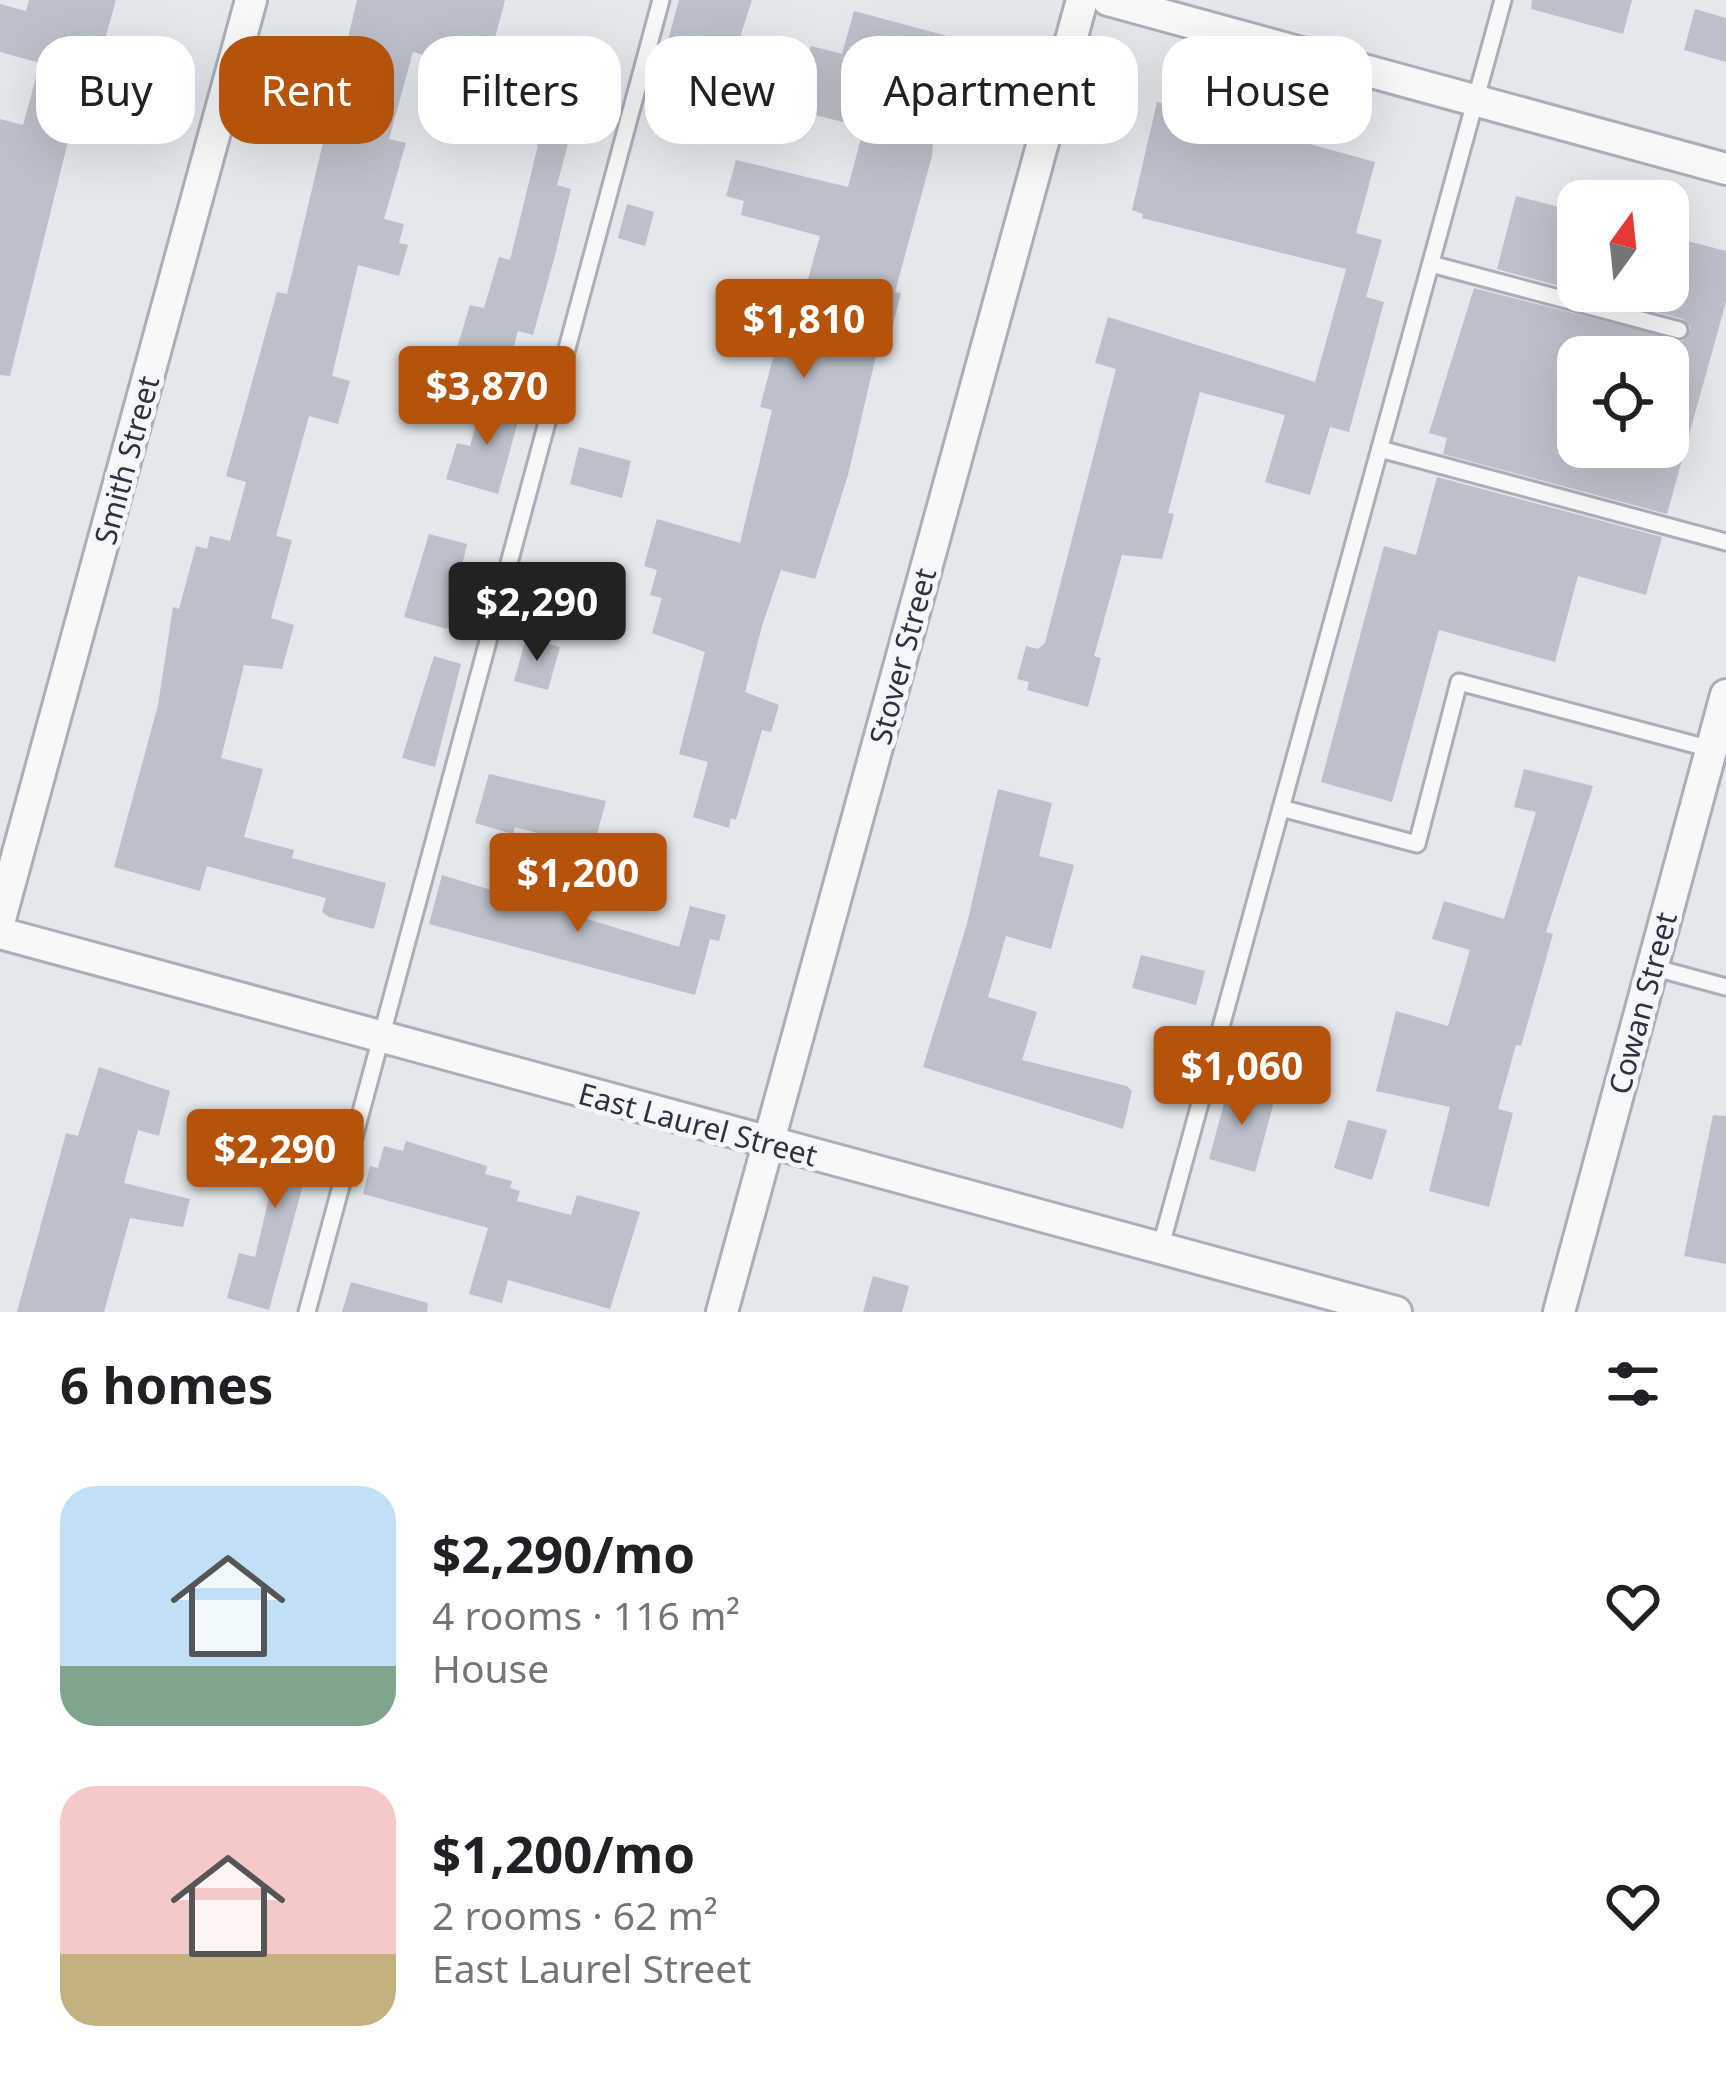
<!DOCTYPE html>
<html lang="en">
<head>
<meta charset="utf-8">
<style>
  body { margin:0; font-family:"Noto Sans",sans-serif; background:#f2f2f2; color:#202124; height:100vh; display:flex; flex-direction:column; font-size:45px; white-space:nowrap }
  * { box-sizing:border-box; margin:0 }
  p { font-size:39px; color:#757577 }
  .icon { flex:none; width:66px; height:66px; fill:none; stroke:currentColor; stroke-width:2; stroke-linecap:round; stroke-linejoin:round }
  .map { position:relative; height:1312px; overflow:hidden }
  .panel { display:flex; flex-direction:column; background:#fff; flex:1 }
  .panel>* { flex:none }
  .guide { position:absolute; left:36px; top:36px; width:1656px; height:108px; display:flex; gap:24px }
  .needle { width:78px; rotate:15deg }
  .buttons { position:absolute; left:1557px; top:180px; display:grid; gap:24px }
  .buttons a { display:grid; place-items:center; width:132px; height:132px; border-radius:24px; background:#fff; box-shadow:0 12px 48px #0002; font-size:60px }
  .price { position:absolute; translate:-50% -102px; padding:0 27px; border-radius:12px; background:#b45309; color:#fff; font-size:39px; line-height:78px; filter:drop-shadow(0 3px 6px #0008) }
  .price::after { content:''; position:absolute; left:50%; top:72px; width:36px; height:27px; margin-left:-18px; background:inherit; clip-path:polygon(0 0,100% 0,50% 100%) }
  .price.current { background:#222; color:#fff }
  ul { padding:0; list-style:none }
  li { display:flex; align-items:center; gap:36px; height:300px; padding:0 60px }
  li span { display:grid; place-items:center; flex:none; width:336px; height:240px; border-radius:36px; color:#555 }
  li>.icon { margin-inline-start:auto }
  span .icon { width:144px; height:144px; fill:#fffc; stroke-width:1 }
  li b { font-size:51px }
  h2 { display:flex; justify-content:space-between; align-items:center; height:144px; padding:0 60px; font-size:51px }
  .tag { padding:0 42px; border-radius:36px; background:#fff; box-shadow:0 12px 48px #0002; font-size:42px; line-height:108px }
  .tag.current { background:#b45309; color:#fff }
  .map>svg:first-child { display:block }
  .building { fill:#bbc0ca; fill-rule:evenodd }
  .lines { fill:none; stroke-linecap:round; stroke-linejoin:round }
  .lane-casing { stroke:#a9aeb7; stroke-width:21 }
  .street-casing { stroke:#a9aeb7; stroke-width:36 }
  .lane { stroke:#f7f8fa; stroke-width:15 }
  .street { stroke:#f7f8fa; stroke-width:30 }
  .labels { text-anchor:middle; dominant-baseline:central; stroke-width:10; stroke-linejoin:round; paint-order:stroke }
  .street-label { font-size:30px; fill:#2b3445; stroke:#f4f6f9 }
</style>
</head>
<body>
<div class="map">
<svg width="1726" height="1312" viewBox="0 0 1726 1312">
  <rect width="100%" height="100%" fill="#e4e7ec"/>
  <g class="building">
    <polygon points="29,0 116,0 105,39 97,37 81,89 10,376 0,375 0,119 23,125 40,63 0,52 0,4 26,11"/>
    <polygon points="357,0 505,0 486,72 413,52 389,139 406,143 384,219 404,224 399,243 408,245 399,276 358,265 332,376 350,381 338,424 309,416 276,536 292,540 271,618 294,625 282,669 244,665 221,758 263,769 244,837 294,850 292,858 386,883 374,929 329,917 322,912 326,898 207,866 200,891 114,867 158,705 173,607 179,609 196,546 207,549 210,536 230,541 246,482 226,476 277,292 287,294"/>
    <polygon points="679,0 752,0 732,62 668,40"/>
    <polygon points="1532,0 1632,0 1623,34 1531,9"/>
    <polygon points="1695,9 1726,18 1726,62 1684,50"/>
    <polygon points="854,11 955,38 930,131 934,132 932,156 895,292 901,293 892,328 883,326 848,475 815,579 781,570 762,626 745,692 779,705 771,732 762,730 736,820 731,818 729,828 693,817 708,762 679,754 705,652 652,633 662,598 650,595 657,570 644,566 657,519 740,543 772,410 760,407 775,351 750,344 751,337 740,334 754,296 800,308 820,236 741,215 744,201 726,196 736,160 848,187 864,127 794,110 811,46 842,54"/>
    <polygon points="521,91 578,106 557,185 571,189 554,259 533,335 518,331 499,398 463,387 468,369 452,364 470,305 484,308 499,257 510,260 538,145 509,137"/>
    <polygon points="1157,102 1375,162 1356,233 1382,240 1366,297 1384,302 1349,432 1330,427 1310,495 1265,482 1285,415 1200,392 1168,513 1174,514 1162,559 1122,555 1094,656 1101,658 1088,707 1027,690 1029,682 1017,679 1026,646 1038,649 1045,643 1116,369 1095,363 1108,317 1315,382 1346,269 1142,218 1143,214 1132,210"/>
    <polygon points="1516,196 1578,212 1578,291 1497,269"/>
    <polygon points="627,204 654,212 645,246 618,238"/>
    <path d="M 1668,236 L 1726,251 L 1726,302 L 1667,514 L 1443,454 L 1447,438 L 1429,433 L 1474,288 L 1683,341 L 1691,328 L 1683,319 L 1579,291 L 1668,291 ZM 1578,357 L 1668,357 L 1668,447 L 1578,447 Z"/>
    <polygon points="484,397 522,407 498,494 446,479 457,443 470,446"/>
    <polygon points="579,447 631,461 622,498 570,484"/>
    <polygon points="1437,477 1662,537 1646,595 1578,576 1555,662 1439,630 1392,802 1321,782 1384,546 1416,555"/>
    <polygon points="429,534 467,544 447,629 404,617"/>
    <polygon points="526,638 560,647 548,690 514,681"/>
    <polygon points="434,656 461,664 435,767 402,758"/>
    <polygon points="1524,769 1593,786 1546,932 1553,934 1521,1046 1516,1045 1498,1109 1513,1113 1489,1207 1429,1191 1450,1107 1376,1091 1396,1011 1448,1026 1470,950 1432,939 1444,901 1504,919 1536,812 1514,807"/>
    <polygon points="489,774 606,801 593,848 515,827 513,834 475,823"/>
    <polygon points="998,789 1052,803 1039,856 1074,865 1051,949 1006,936 988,997 1037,1012 1022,1060 1127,1086 1132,1091 1123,1129 923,1067 967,924"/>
    <polygon points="442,875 679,947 690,906 726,915 719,941 710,939 695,995 429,924"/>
    <polygon points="1141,955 1205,971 1196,1005 1132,988"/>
    <polygon points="99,1067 170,1091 159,1136 138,1130 124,1183 190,1199 183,1227 130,1218 104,1312 17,1312 66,1133 78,1136"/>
    <polygon points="1229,1085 1275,1098 1255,1172 1209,1159"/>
    <polygon points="1713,1115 1726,1116 1726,1264 1684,1256"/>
    <polygon points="268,1117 318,1130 269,1310 227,1298 239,1253 255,1257 276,1168 256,1163"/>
    <polygon points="1348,1120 1387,1130 1372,1180 1334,1168"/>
    <polygon points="406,1141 487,1166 485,1174 512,1181 510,1188 520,1191 517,1201 571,1215 577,1195 640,1212 610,1309 508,1280 502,1303 469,1294 488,1228 363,1194 370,1166 378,1168 384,1146 403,1151"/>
    <polygon points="873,1276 909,1286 902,1312 863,1312"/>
    <polygon points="351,1282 428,1303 427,1312 342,1312"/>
  </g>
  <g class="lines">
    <g class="lane-casing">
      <g id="lane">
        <polyline points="1431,264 1679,330"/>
        <polyline points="1380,449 1726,542"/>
        <polyline points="1281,808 1417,844 1459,682 1711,749"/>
        <polyline points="1652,967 1726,987"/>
        <polyline points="1160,1249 1503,0"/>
        <polyline points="307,1312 661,0"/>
      </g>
    </g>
    <g class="street-casing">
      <g id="street">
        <polyline points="1108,0 1726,169"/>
        <polyline points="0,919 251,0"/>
        <polyline points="0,933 1396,1312"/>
        <polyline points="722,1312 1082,0"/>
        <polyline points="1559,1312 1726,695"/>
      </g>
    </g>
    <use href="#lane" class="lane"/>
    <use href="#street" class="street"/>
  </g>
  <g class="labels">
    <g class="street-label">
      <text transform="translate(126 460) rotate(-75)">Smith Street</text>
      <text transform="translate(902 656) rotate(-75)">Stover Street</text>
      <text transform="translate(1642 1003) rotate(-75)">Cowan Street</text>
      <text transform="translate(698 1124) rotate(15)">East Laurel Street</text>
    </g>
  </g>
</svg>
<div class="buttons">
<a><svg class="needle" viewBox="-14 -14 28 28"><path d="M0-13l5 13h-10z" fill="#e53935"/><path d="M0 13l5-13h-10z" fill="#757577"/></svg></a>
<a><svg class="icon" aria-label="locate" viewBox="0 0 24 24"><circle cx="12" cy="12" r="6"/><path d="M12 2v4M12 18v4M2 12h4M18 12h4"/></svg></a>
</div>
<b class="price" style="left:804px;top:381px">$1,810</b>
<b class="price" style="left:487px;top:448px">$3,870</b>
<b class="price current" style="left:537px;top:664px">$2,290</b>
<b class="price" style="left:578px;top:935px">$1,200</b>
<b class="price" style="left:1242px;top:1128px">$1,060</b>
<b class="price" style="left:275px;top:1211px">$2,290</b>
<div class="guide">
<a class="tag">Buy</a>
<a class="tag current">Rent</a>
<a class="tag">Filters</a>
<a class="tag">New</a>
<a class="tag">Apartment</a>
<a class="tag">House</a>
</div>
</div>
<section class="panel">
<h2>6 homes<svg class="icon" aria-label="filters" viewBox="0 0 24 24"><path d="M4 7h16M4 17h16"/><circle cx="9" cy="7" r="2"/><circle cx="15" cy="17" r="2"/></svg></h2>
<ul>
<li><span style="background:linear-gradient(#bfe0f5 75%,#7fa58c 0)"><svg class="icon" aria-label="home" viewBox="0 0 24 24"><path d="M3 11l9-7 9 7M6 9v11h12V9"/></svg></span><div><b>$2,290/mo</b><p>4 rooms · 116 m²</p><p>House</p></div><svg class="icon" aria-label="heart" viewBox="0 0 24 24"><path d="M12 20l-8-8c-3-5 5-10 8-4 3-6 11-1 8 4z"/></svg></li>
<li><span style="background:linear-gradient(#f6c9c9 70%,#c2b280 0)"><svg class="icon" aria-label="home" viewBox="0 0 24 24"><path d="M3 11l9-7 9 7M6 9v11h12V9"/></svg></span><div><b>$1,200/mo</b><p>2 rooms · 62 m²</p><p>East Laurel Street</p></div><svg class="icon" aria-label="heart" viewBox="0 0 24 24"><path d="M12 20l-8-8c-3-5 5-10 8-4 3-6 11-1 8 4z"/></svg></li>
</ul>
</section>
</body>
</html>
